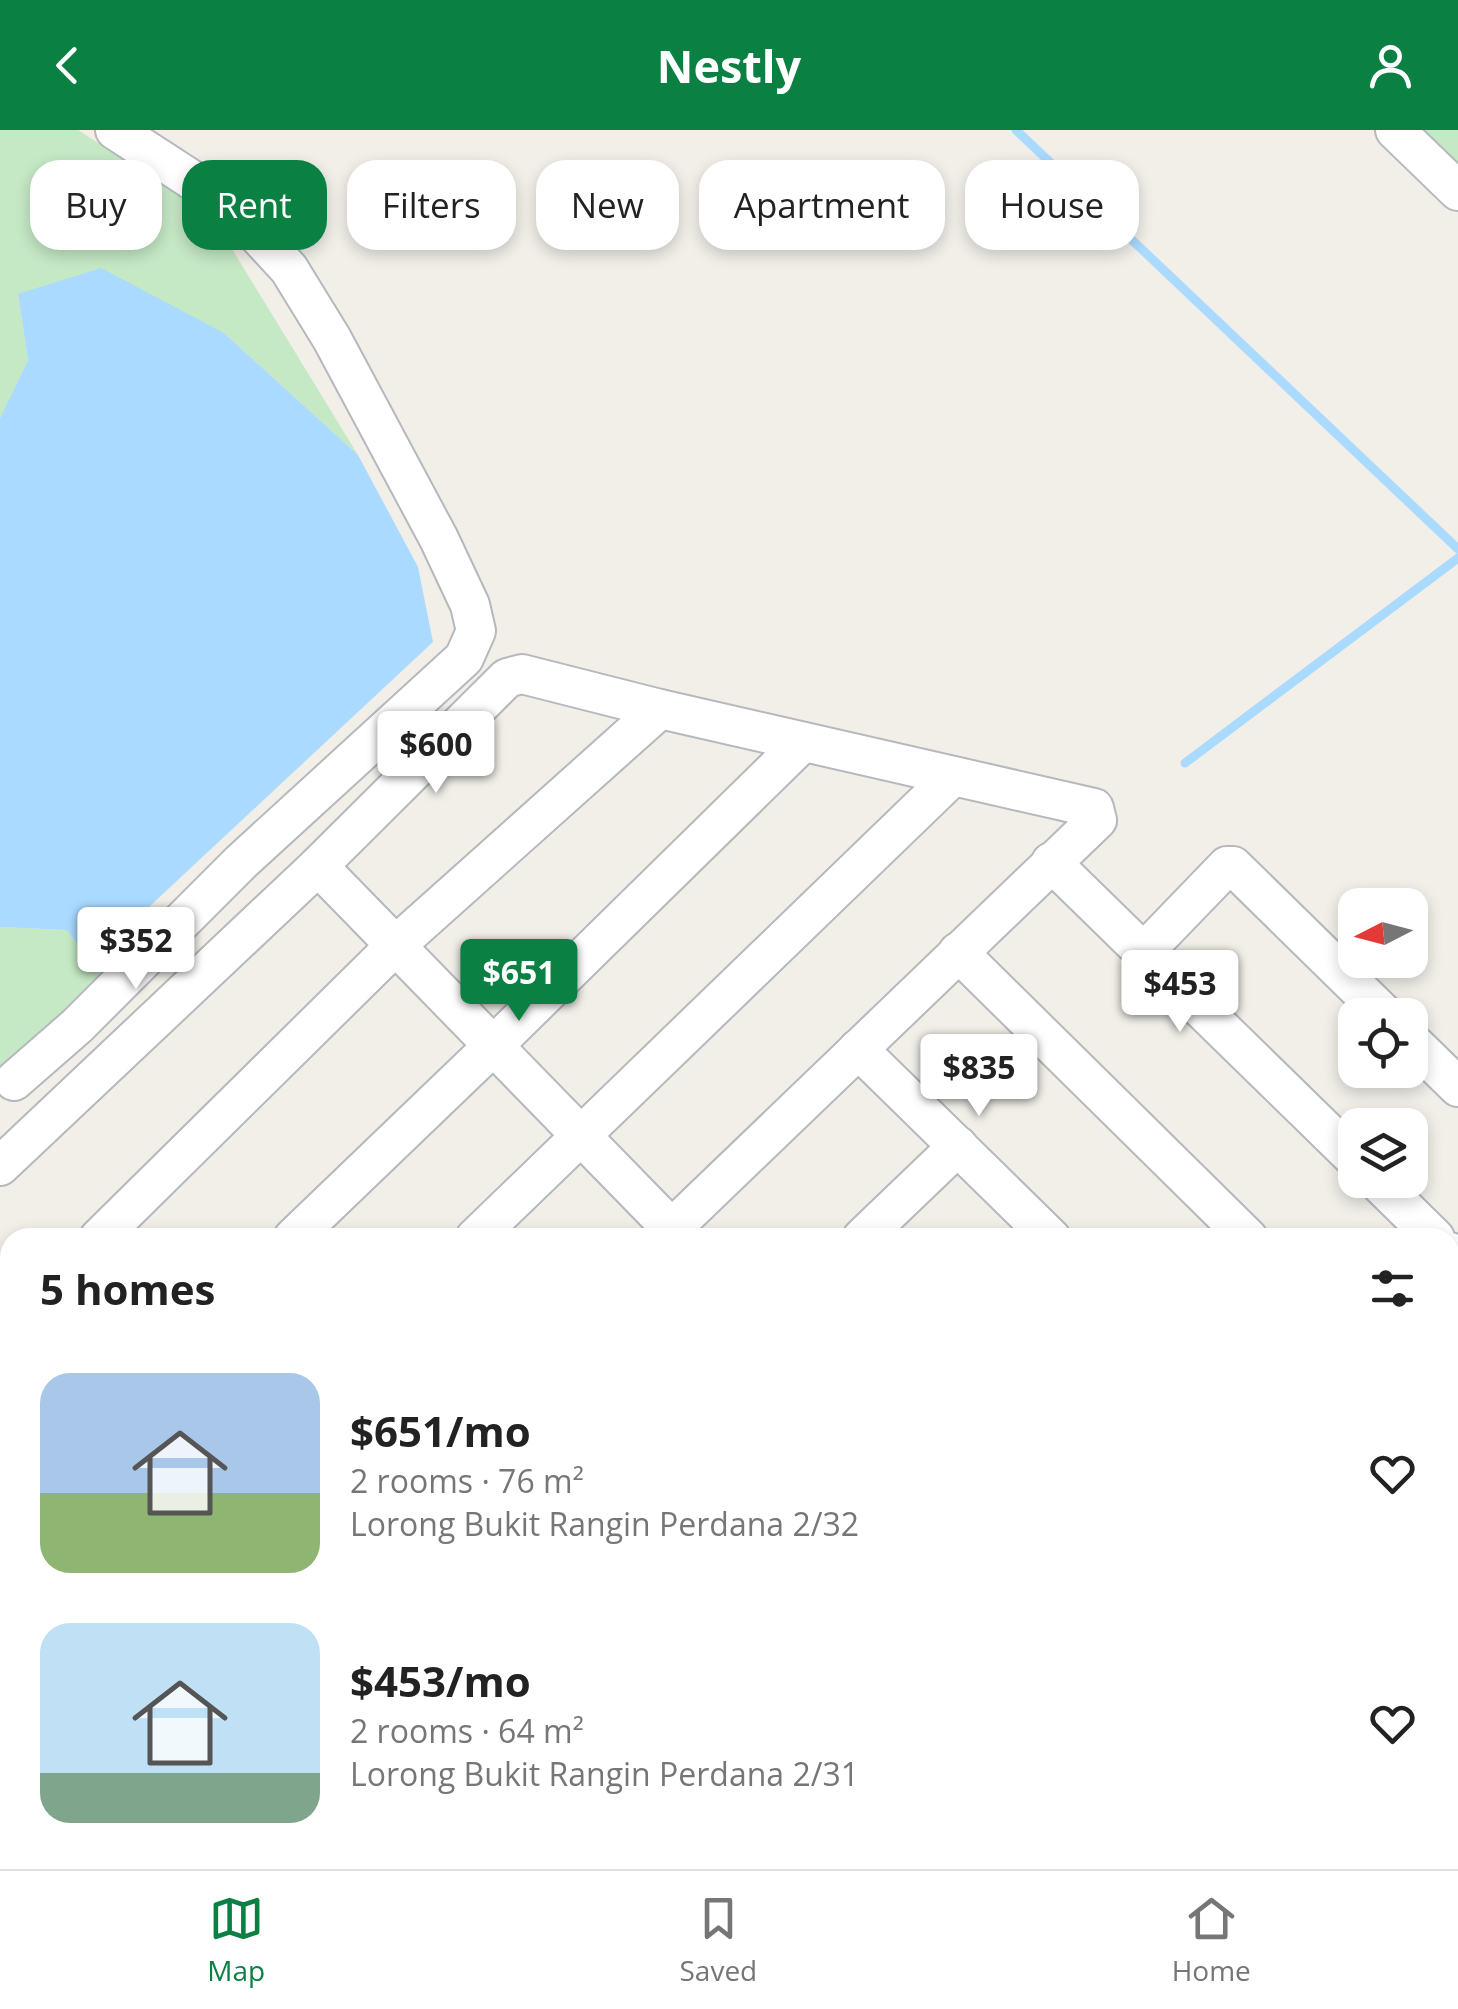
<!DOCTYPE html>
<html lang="en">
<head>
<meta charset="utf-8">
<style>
  body { margin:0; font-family:"Open Sans",sans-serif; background:#f6f6f6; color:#222; height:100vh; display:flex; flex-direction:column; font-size:38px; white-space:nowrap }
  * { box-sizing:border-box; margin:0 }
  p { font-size:32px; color:#767676 }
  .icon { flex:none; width:55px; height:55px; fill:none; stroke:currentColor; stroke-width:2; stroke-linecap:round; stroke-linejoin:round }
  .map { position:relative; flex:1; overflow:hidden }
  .details { position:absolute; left:0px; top:1098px; width:1460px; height:642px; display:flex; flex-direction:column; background:#fff; border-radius:30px 30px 0 0; box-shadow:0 5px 15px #0003 }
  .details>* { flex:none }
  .guide { position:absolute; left:30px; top:30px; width:1400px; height:90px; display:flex; gap:20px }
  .needle { width:65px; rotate:264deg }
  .fabs { position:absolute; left:1338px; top:758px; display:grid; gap:20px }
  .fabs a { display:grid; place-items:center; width:90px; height:90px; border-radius:20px; background:#fff; box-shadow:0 5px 15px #0003; font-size:50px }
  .price { position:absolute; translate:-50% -85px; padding:0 22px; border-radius:10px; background:#fff; color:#222; font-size:32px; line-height:65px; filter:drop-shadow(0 2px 5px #0008) }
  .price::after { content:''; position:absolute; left:50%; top:60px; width:30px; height:22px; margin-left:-15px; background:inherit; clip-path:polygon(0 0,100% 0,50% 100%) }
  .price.current { background:#0b8043; color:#fff }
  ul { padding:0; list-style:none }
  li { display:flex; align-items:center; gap:30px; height:250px; padding:0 40px }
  li span { display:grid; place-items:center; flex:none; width:280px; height:200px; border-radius:30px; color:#555 }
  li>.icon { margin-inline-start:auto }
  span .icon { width:120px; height:120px; fill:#fffc; stroke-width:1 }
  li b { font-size:42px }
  h2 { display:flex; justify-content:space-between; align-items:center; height:120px; padding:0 40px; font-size:42px }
  .tag { padding:0 35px; border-radius:30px; background:#fff; box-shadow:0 5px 15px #0003; font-size:35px; line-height:90px }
  .tag.current { background:#0b8043; color:#fff }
  header { display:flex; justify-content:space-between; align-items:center; height:130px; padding:0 40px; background:#0b8043; color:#fff; font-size:45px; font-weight:700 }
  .tab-bar { display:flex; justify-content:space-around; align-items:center; height:140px; border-top:2px solid #e0e0e0; background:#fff; font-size:28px; color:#767676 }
  .tab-bar a { display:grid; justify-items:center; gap:5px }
  .tab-bar .current { color:#0b8043 }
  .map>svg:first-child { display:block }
  .green { fill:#c5e8c5 }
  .water { fill:#aadaff }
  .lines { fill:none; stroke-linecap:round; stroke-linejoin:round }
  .stream { stroke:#aadaff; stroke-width:9 }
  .minor-casing { stroke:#b5b8bc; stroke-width:42 }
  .minor { stroke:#fff; stroke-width:38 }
</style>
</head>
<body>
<header><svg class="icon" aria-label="back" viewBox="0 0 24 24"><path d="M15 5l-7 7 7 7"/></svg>Nestly<svg class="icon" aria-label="person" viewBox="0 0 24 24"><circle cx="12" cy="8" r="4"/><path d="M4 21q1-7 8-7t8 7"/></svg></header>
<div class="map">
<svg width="1458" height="1739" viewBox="0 0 1458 1739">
  <rect width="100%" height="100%" fill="#f1efe8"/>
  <g class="green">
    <polygon points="0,0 78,0 213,88 358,325 224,203 18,164 28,230 0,288"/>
    <polygon points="1418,0 1458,0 1458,39"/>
    <polygon points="0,797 68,800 103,846 0,939"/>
  </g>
  <polygon class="water" points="101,138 224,203 358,325 418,437 433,512 91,831 67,800 0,797 0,288 28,230 18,164"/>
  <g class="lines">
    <g class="stream">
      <polyline points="1016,0 1458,419"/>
      <polyline points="1185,633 1458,428"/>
    </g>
    <g class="minor-casing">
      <g id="minor">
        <polyline points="1395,0 1458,61"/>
        <polyline points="1051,732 1355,1029"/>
        <polyline points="318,736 672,1099"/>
        <polyline points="958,822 1248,1108"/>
        <polyline points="1144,822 1227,736 1233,736 1385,885"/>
        <polyline points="1410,910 1458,957"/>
        <polyline points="858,919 1051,1108"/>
        <polyline points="14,951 77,896 241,732 464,528 476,501 470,475 439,409 332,209 289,139 253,100 223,72 189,48 115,0"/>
        <polyline points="0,1036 318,736 507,548 522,544 660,579 1094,678 1097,690 662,1108"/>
        <polyline points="1376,1050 1435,1108"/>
        <polyline points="99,1108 395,816 660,579"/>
        <polyline points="293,1108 493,916 803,612"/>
        <polyline points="475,1108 953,646"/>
        <polyline points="862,1108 958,1016"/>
        <polyline points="1450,1122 1458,1130"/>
        <polyline points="0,1164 10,1174"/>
        <polyline points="1450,1304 1458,1312"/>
        <polyline points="0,1388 10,1378"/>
        <polyline points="1450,1499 1458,1507"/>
        <polyline points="0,1565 10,1556"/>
        <polyline points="462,1730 470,1739"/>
        <polyline points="1023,1730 1032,1739"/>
        <polyline points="1327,1730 1337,1739"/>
        <polyline points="7,1739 17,1730"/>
        <polyline points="207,1739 216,1730"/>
        <polyline points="388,1739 397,1730"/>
        <polyline points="571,1739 581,1730"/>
        <polyline points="754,1739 764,1730"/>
        <polyline points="938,1739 948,1730"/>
        <polyline points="1107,1739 1117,1730"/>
      </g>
    </g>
    <use href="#minor" class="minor"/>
  </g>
</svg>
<div class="fabs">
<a><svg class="needle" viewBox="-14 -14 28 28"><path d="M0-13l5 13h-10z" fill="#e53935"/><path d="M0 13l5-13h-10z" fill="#767676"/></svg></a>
<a><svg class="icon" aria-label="locate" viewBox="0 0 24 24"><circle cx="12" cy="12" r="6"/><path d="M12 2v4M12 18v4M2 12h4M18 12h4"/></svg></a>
<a><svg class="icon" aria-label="layers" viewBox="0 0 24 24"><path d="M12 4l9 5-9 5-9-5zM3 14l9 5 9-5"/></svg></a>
</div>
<b class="price" style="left:436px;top:666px">$600</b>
<b class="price" style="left:136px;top:862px">$352</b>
<b class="price current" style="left:519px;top:894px">$651</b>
<b class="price" style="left:1180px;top:905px">$453</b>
<b class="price" style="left:979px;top:989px">$835</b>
<div class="guide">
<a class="tag">Buy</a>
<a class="tag current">Rent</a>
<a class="tag">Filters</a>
<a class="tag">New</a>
<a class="tag">Apartment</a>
<a class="tag">House</a>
</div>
<section class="details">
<h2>5 homes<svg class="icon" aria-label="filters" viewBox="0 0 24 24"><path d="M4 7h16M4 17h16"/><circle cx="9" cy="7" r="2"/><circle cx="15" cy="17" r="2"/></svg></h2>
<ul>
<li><span style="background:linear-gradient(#a9c7e8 60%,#8fb573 0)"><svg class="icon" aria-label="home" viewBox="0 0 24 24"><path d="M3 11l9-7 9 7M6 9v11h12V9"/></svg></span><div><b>$651/mo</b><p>2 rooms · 76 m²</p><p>Lorong Bukit Rangin Perdana 2/32</p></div><svg class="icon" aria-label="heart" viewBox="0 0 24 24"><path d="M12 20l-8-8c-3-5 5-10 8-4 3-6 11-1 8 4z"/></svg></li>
<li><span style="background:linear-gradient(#bfe0f5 75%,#7fa58c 0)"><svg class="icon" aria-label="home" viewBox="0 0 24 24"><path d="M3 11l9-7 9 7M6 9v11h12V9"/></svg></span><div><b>$453/mo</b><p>2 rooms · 64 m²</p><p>Lorong Bukit Rangin Perdana 2/31</p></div><svg class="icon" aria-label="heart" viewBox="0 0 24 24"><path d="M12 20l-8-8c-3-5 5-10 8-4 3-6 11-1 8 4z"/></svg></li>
</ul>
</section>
</div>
<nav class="tab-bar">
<a class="current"><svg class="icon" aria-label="map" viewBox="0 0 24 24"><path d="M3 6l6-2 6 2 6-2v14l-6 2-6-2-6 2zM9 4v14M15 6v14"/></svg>Map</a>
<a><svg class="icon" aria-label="saved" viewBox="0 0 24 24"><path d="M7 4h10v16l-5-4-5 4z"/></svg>Saved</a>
<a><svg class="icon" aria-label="home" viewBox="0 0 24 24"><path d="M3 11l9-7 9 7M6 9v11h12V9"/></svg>Home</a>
</nav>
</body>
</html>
